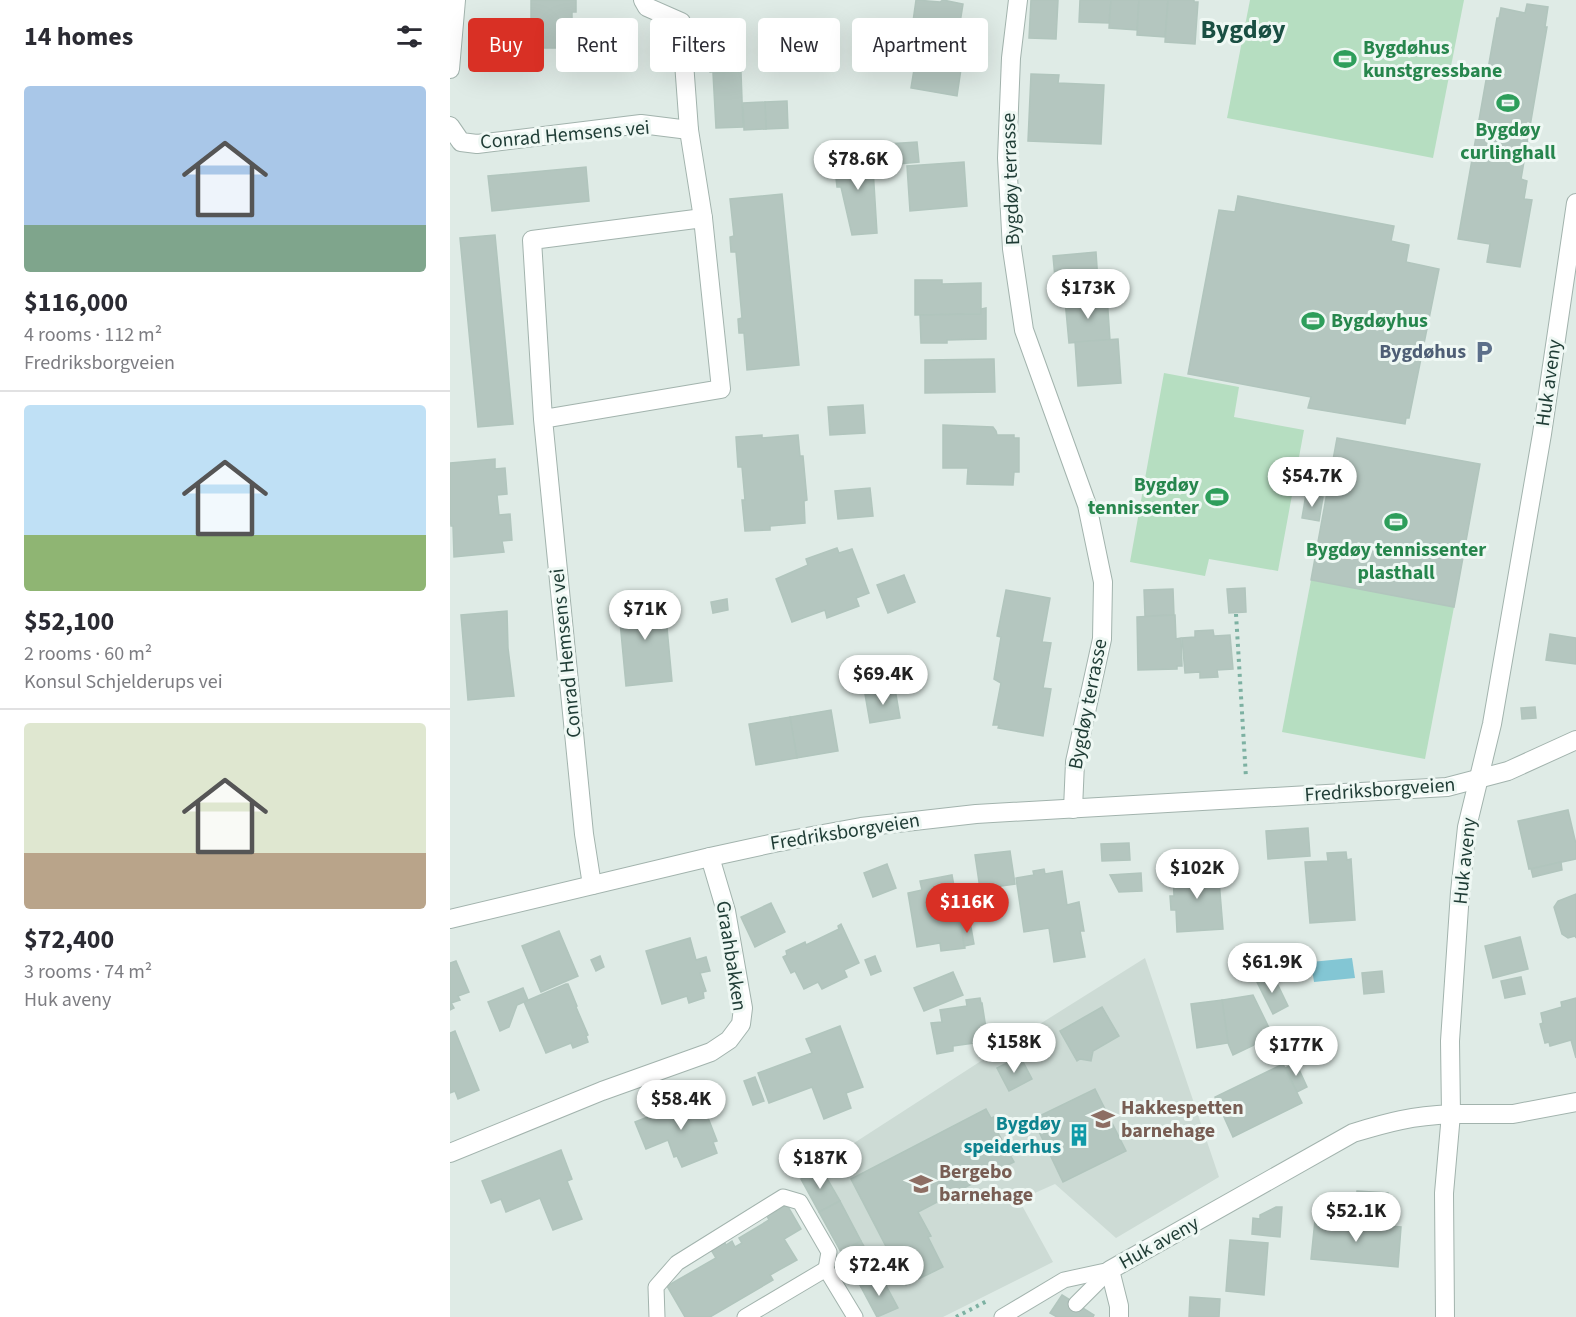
<!DOCTYPE html>
<html lang="en">
<head>
<meta charset="utf-8">
<style>
  body { margin:0; font-family:"Source Sans 3",sans-serif; background:#f2f2f3; color:#2b2b33; height:100vh; display:flex; flex-direction:column; font-size:22px; white-space:nowrap }
  * { box-sizing:border-box; margin:0 }
  p { font-size:20px; color:#7c7c81 }
  .icon { flex:none; width:33px; height:33px; fill:none; stroke:currentColor; stroke-width:2; stroke-linecap:round; stroke-linejoin:round }
  .map { position:relative; flex:1; overflow:hidden }
  .details { display:flex; flex-direction:column; background:#fff; width:450px }
  .details>* { flex:none }
  .hud { position:absolute; left:18px; top:18px; width:570px; height:54px; display:flex; gap:12px }
  .price { position:absolute; translate:-50% -51px; padding:0 14px; border-radius:21px; background:#fff; color:#222; font-size:20px; line-height:39px; filter:drop-shadow(0 2px 3px #0008) }
  .price::after { content:''; position:absolute; left:50%; top:36px; width:18px; height:14px; margin-left:-9px; background:inherit; clip-path:polygon(0 0,100% 0,50% 100%) }
  .price.active { background:#d93025; color:#fff }
  ul { padding:0; list-style:none }
  li { display:grid; align-content:center; gap:12px; height:318px; padding:0 24px }
  li+li { border-top:2px solid #e1e1e2 }
  li span { display:grid; place-items:center; height:186px; border-radius:6px; color:#555 }
  li>.icon { margin-inline-start:auto }
  span .icon { width:108px; height:108px; fill:#fffc; stroke-width:1 }
  li b { font-size:26px }
  h2 { display:flex; justify-content:space-between; align-items:center; height:72px; padding:0 24px; font-size:26px }
  .pill { padding:0 21px; border-radius:6px; background:#fff; box-shadow:0 6px 24px #0002; font-size:21px; line-height:54px }
  .pill.active { background:#d93025; color:#fff }
  main { display:flex; flex:1; min-height:0 }
  .map>svg:first-child { display:block }
  .built { fill:#cddbd5 }
  .green { fill:#b6dec1 }
  .water { fill:#83c6d4 }
  .building { fill:#b4c6bf; stroke:#b1c5bd; stroke-width:1.5 }
  .lines { fill:none; stroke-linecap:round; stroke-linejoin:round }
  .service-casing { stroke:#a2b3ad; stroke-width:17 }
  .minor-casing { stroke:#a2b3ad; stroke-width:20 }
  .tertiary-casing { stroke:#a2b3ad; stroke-width:20 }
  .path { stroke:#7db1a2; stroke-width:4; stroke-dasharray:3 4.5; stroke-linecap:butt }
  .service { stroke:#fff; stroke-width:15 }
  .minor { stroke:#fff; stroke-width:18 }
  .tertiary { stroke:#fff; stroke-width:18 }
  .labels { text-anchor:middle; dominant-baseline:central; stroke-width:6; stroke-linejoin:round; paint-order:stroke }
  .leisure-label { font-size:20px; font-weight:bold; fill:#27864d; stroke:#eff8f4; text-anchor:start }
  .street-label { font-size:20px; fill:#1f3c35; stroke:#eff8f4 }
  .service-label { font-size:20px; font-weight:bold; fill:#4e5e75; stroke:#eff8f4; text-anchor:end }
  .education-label { font-size:20px; font-weight:bold; fill:#785e54; stroke:#eff8f4; text-anchor:start }
  .culture-label { font-size:20px; font-weight:bold; fill:#0d838f; stroke:#eff8f4; text-anchor:end }
  .district-label { font-size:26px; font-weight:bold; fill:#1a4f43; stroke:#eff8f4 }
</style>
</head>
<body>
<main>
<section class="details">
<h2>14 homes<svg class="icon" aria-label="filters" viewBox="0 0 24 24"><path d="M4 7h16M4 17h16"/><circle cx="9" cy="7" r="2"/><circle cx="15" cy="17" r="2"/></svg></h2>
<ul>
<li><span style="background:linear-gradient(#a9c7e8 75%,#7fa58c 0)"><svg class="icon" aria-label="home" viewBox="0 0 24 24"><path d="M3 11l9-7 9 7M6 9v11h12V9"/></svg></span><div><b>$116,000</b><p>4 rooms · 112 m²</p><p>Fredriksborgveien</p></div></li>
<li><span style="background:linear-gradient(#bfe0f5 70%,#8fb573 0)"><svg class="icon" aria-label="home" viewBox="0 0 24 24"><path d="M3 11l9-7 9 7M6 9v11h12V9"/></svg></span><div><b>$52,100</b><p>2 rooms · 60 m²</p><p>Konsul Schjelderups vei</p></div></li>
<li><span style="background:linear-gradient(#dfe7d0 70%,#b9a48a 0)"><svg class="icon" aria-label="home" viewBox="0 0 24 24"><path d="M3 11l9-7 9 7M6 9v11h12V9"/></svg></span><div><b>$72,400</b><p>3 rooms · 74 m²</p><p>Huk aveny</p></div></li>
</ul>
</section>
<div class="map">
<svg width="1126" height="1317" viewBox="0 0 1126 1317">
  <rect width="100%" height="100%" fill="#dfebe6"/>
  <polygon class="built" points="695,958 769,1177 666,1238 605,1184 569,1200 603,1262 493,1317 430,1317 353,1176 531,1061"/>
  <g class="green">
    <polygon points="800,0 1014,0 983,158 777,118"/>
    <polygon points="714,373 789,387 784,417 854,430 828,571 759,559 755,576 680,562"/>
    <polygon points="861,580 1004,607 975,759 832,732"/>
  </g>
  <polygon class="water" points="902,958 905,978 864,982 861,962"/>
  <g class="building">
    <polygon points="81,0 126,0 126,12 122,12 122,48 81,48"/>
    <polygon points="466,0 490,2 493,0 513,4 506,48 491,46 491,48 460,43"/>
    <polygon points="581,0 608,0 606,39 579,38"/>
    <polygon points="630,0 661,0 659,23 629,22"/>
    <polygon points="661,0 689,0 687,30 659,28"/>
    <polygon points="689,0 718,0 715,37 687,35"/>
    <polygon points="718,0 744,0 744,2 748,2 745,44 715,42"/>
    <polygon points="1077,4 1098,7 1095,27 1097,27 1071,179 1077,181 1074,199 1082,200 1070,267 1037,262 1040,244 1008,239 1047,18 1049,18 1051,8 1075,13"/>
    <polygon points="291,38 292,71 260,72 259,64 263,64 262,39"/>
    <polygon points="468,45 514,49 507,96 461,88"/>
    <polygon points="291,72 293,127 266,128 263,73"/>
    <polygon points="581,74 609,75 608,83 654,85 651,144 578,141"/>
    <polygon points="337,101 338,128 316,129 315,102"/>
    <polygon points="315,102 316,129 294,130 293,103"/>
    <polygon points="467,142 469,162 437,165 436,144"/>
    <polygon points="422,152 427,233 402,235 391,187 387,187 386,178 388,178 383,155"/>
    <polygon points="514,162 517,206 460,211 457,166"/>
    <polygon points="136,167 139,201 42,211 38,176"/>
    <polygon points="332,194 349,365 297,370 294,333 289,333 288,319 292,318 286,252 281,252 280,237 284,236 280,199"/>
    <polygon points="788,196 944,226 941,241 959,245 956,262 989,269 959,418 956,418 955,424 858,408 861,397 738,374 769,210 785,212"/>
    <polygon points="45,235 63,424 28,427 10,238"/>
    <polygon points="646,252 649,297 607,300 603,256"/>
    <polygon points="465,280 492,280 492,284 531,283 531,314 465,315"/>
    <polygon points="657,296 660,340 619,343 615,300"/>
    <polygon points="536,308 536,339 497,340 497,343 471,343 470,315 531,314 531,309"/>
    <polygon points="668,339 671,383 628,386 625,342"/>
    <polygon points="544,359 545,392 475,393 475,360"/>
    <polygon points="413,405 415,433 380,435 378,407"/>
    <polygon points="493,425 543,427 546,431 547,435 564,435 564,438 569,438 569,472 564,472 563,485 517,484 518,468 493,468"/>
    <polygon points="312,435 312,438 348,435 350,456 353,456 357,500 354,501 355,523 320,526 320,530 295,531 292,500 295,500 292,467 288,467 286,437"/>
    <polygon points="887,438 1030,464 1004,607 861,580"/>
    <polygon points="45,459 45,469 55,468 57,494 47,495 49,515 60,514 62,540 52,541 54,552 4,557 3,526 1,526 0,516 0,463"/>
    <polygon points="420,488 423,516 388,519 385,491"/>
    <polygon points="856,494 873,497 869,521 852,518"/>
    <polygon points="387,548 389,553 402,549 419,593 406,598 409,606 377,618 375,610 342,622 326,579 358,565 356,559"/>
    <polygon points="454,575 465,602 438,613 427,585"/>
    <polygon points="795,588 796,612 779,613 777,589"/>
    <polygon points="723,589 724,615 695,616 694,590"/>
    <polygon points="556,590 600,598 592,642 601,643 593,688 601,689 593,736 548,728 549,725 543,725 551,683 544,679 551,637 547,636"/>
    <polygon points="214,596 222,681 176,686 168,600"/>
    <polygon points="277,599 278,610 263,613 261,602"/>
    <polygon points="57,611 58,648 64,696 18,700 11,615"/>
    <polygon points="725,615 726,639 731,638 732,666 727,666 727,669 688,670 687,617"/>
    <polygon points="763,630 764,636 780,635 783,669 767,670 768,677 750,678 750,672 735,673 732,638 745,637 745,631"/>
    <polygon points="1100,634 1126,638 1126,664 1096,660"/>
    <polygon points="445,689 450,718 420,723 415,694"/>
    <polygon points="1085,707 1086,718 1072,719 1071,708"/>
    <polygon points="381,710 388,751 347,758 340,717"/>
    <polygon points="340,717 347,758 306,765 299,724"/>
    <polygon points="1118,810 1126,844 1126,859 1079,869 1068,821"/>
    <polygon points="858,828 860,856 818,859 816,831"/>
    <polygon points="679,843 680,860 652,861 651,844"/>
    <polygon points="560,851 565,884 530,889 525,855"/>
    <polygon points="896,852 897,860 901,859 905,920 860,923 855,862 878,861 877,853"/>
    <polygon points="1111,862 1112,870 1083,877 1081,869"/>
    <polygon points="437,864 446,888 423,897 414,873"/>
    <polygon points="768,868 773,929 727,932 726,910 721,910 720,896 724,896 723,872"/>
    <polygon points="594,869 595,874 612,871 617,905 629,902 634,931 630,931 635,957 604,962 599,928 574,932 566,878 584,875 583,871"/>
    <polygon points="691,873 692,891 669,892 660,875"/>
    <polygon points="502,875 515,948 491,951 490,943 467,947 458,893 472,890 470,881"/>
    <polygon points="1126,894 1126,938 1125,936 1118,938 1112,934 1104,907 1108,901"/>
    <polygon points="321,903 335,932 305,947 291,917"/>
    <polygon points="520,922 524,944 514,946 511,923"/>
    <polygon points="391,924 409,963 394,970 397,977 372,989 368,982 354,989 345,971 341,973 333,957 337,955 336,951 355,942 356,945 389,929 388,926"/>
    <polygon points="109,931 128,976 91,992 72,946"/>
    <polygon points="1070,937 1078,969 1043,978 1035,946"/>
    <polygon points="240,938 246,960 256,957 260,971 250,973 256,991 253,992 254,998 239,1003 237,996 212,1004 196,951"/>
    <polygon points="150,956 154,967 146,971 141,960"/>
    <polygon points="425,956 431,971 421,975 415,960"/>
    <polygon points="6,961 19,992 8,996 10,1000 1,1003 4,1008 0,1010 0,963"/>
    <polygon points="932,971 934,992 914,994 912,973"/>
    <polygon points="503,972 513,995 474,1011 464,988"/>
    <polygon points="824,977 838,1006 823,1014 806,980"/>
    <polygon points="1071,977 1075,994 1055,998 1051,981"/>
    <polygon points="116,984 118,984 127,1006 126,1007 138,1035 136,1036 138,1042 123,1048 121,1043 96,1053 74,1002"/>
    <polygon points="73,988 78,1000 67,1005 59,1027 50,1031 38,1002"/>
    <polygon points="803,995 823,1036 783,1055 778,1043 772,1000"/>
    <polygon points="530,998 531,1003 532,1003 538,1041 503,1046 503,1051 487,1054 481,1023 492,1022 490,1010 517,1006 516,1000"/>
    <polygon points="1126,998 1126,1058 1121,1040 1100,1046 1099,1042 1095,1043 1090,1024 1093,1023 1091,1013 1112,1007 1111,1002"/>
    <polygon points="772,1000 778,1043 747,1048 741,1004"/>
    <polygon points="652,1007 669,1036 643,1051 641,1061 630,1059 627,1061 610,1031"/>
    <polygon points="390,1026 413,1087 396,1093 401,1108 374,1119 362,1087 319,1103 308,1073 362,1053 356,1039"/>
    <polygon points="5,1031 29,1090 8,1099 5,1091 0,1093 0,1033"/>
    <polygon points="570,1056 582,1079 559,1091 547,1068"/>
    <polygon points="846,1063 857,1087 847,1092 835,1068"/>
    <polygon points="833,1064 852,1103 783,1137 765,1097"/>
    <polygon points="305,1077 314,1101 303,1105 294,1081"/>
    <polygon points="645,1089 676,1151 613,1182 583,1119"/>
    <polygon points="233,1095 236,1102 250,1097 267,1141 263,1142 267,1153 232,1167 227,1156 224,1157 218,1140 196,1149 185,1122 221,1108 218,1101"/>
    <polygon points="536,1109 541,1118 544,1117 550,1129 547,1131 564,1162 468,1212 481,1236 478,1237 493,1267 456,1285 401,1179"/>
    <polygon points="111,1150 122,1179 117,1181 132,1219 103,1230 90,1198 56,1212 51,1199 41,1203 32,1181"/>
    <polygon points="371,1168 390,1201 369,1212 351,1179"/>
    <polygon points="907,1191 938,1193 936,1213 905,1210"/>
    <polygon points="390,1201 411,1241 391,1252 369,1212"/>
    <polygon points="337,1205 351,1229 334,1239 347,1260 320,1275 323,1280 260,1317 235,1317 217,1286 266,1258 260,1248 273,1240 276,1245 282,1241 285,1247 292,1243 289,1238 319,1220 317,1216"/>
    <polygon points="826,1207 832,1207 830,1237 802,1234 803,1218 810,1219 810,1215"/>
    <polygon points="865,1220 951,1227 948,1267 861,1259"/>
    <polygon points="780,1240 818,1243 814,1295 776,1291"/>
    <polygon points="411,1241 431,1276 411,1287 391,1252"/>
    <polygon points="431,1276 448,1308 427,1317 411,1287"/>
    <polygon points="612,1295 644,1315 643,1317 607,1317 600,1313"/>
    <polygon points="740,1297 770,1299 769,1317 739,1317"/>
  </g>
  <g class="lines">
    <g class="service-casing">
      <g id="service">
        <polyline points="626,1304 660,1270"/>
        <polyline points="207,1317 206,1287 227,1263 333,1197 350,1202 379,1252 376,1269"/>
        <polyline points="295,1317 376,1269 405,1317"/>
        <polyline points="552,1317 614,1280 660,1270"/>
      </g>
    </g>
    <g class="minor-casing">
      <g id="minor">
        <polyline points="193,0 197,7 231,22 239,130 253,218"/>
        <polyline points="568,0 561,58 557,158 562,249 574,330 637,505 653,582 652,639 625,762 623,809"/>
        <polyline points="0,69 6,0"/>
        <polyline points="0,126 11,142 27,144 191,124 239,130"/>
        <polyline points="93,419 271,389 253,218 82,240 93,419 134,834 142,885"/>
        <polyline points="0,1153 152,1091 261,1052 279,1040 291,1024 293,1008 276,911 260,857"/>
        <path d="M 669,1317 L 669,1306 L 660,1270 L 903,1133 C 939,1122 962,1116 1001,1114 L 1000,1041 L 1010,892 L 1017,827 L 1042,724 L 1092,434 L 1126,203"/>
        <polyline points="995,1317 994,1193 1001,1114 1063,1114 1126,1102"/>
      </g>
    </g>
    <g class="tertiary-casing">
      <polyline id="tertiary" points="0,919 260,857 324,843 411,827 526,814 997,787 1058,771 1126,740"/>
    </g>
    <g class="path">
      <polyline points="786,614 796,778"/>
      <polyline points="506,1317 537,1301"/>
    </g>
    <use href="#service" class="service"/>
    <use href="#minor" class="minor"/>
    <use href="#tertiary" class="tertiary"/>
  </g>
  <defs>
    <g id="stadium-bare" transform="scale(1.8)"><path d="M0-5a6.5 5 0 1 0 0 10a6.5 5 0 1 0 0-10ZM-3.5-1.8h7v3.6h-7Z" fill="#2e9e5b" stroke="#eff8f4" stroke-width="2.5" paint-order="stroke"/></g>
    <g id="parking-bare" transform="scale(1.8)"><path d="M-3.5-5.5H1a3.5 3.5 0 0 1 0 7H-1V5.5H-3.5ZM-1-3.4V-.6H.8a1.4 1.4 0 0 0 0-2.8Z" fill="#5c6f8a" stroke="#eff8f4" stroke-width="2.5" paint-order="stroke"/></g>
    <g id="school-bare" transform="scale(1.8)"><path d="M0-5L7-2L0 1L-7-2ZM-4 1L0 2.5L4 1V4Q0 6-4 4Z" fill="#8d6e63" stroke="#eff8f4" stroke-width="2.5" paint-order="stroke"/></g>
    <g id="building-bare" transform="scale(1.8)"><path d="M-4-6H4V6H1V3H-1V6H-4ZM-2.5-4.3h1.7v1.8h-1.7ZM.8-4.3h1.7v1.8H.8ZM-2.5-1h1.7V.8h-1.7ZM.8-1h1.7V.8H.8Z" fill="#0f9aa8" stroke="#eff8f4" stroke-width="2.5" paint-order="stroke"/></g>
  </defs>
  <g fill-rule="evenodd">
    <use href="#stadium-bare" x="895" y="59"/>
    <use href="#stadium-bare" x="1058" y="103"/>
    <use href="#stadium-bare" x="863" y="321"/>
    <use href="#parking-bare" x="1034" y="352"/>
    <use href="#stadium-bare" x="767" y="497"/>
    <use href="#stadium-bare" x="946" y="522"/>
    <use href="#school-bare" x="653" y="1119"/>
    <use href="#building-bare" x="629" y="1135"/>
    <use href="#school-bare" x="471" y="1184"/>
  </g>
  <g class="labels">
    <g class="leisure-label">
      <text x="913" y="48">Bygdøhus<tspan x="913" dy="23">kunstgressbane</tspan></text>
      <text x="1058" y="130" text-anchor="middle">Bygdøy<tspan x="1058" dy="23">curlinghall</tspan></text>
      <text x="881" y="321">Bygdøyhus</text>
      <text x="749" y="485" text-anchor="end">Bygdøy<tspan x="749" dy="23">tennissenter</tspan></text>
      <text x="946" y="550" text-anchor="middle">Bygdøy tennissenter<tspan x="946" dy="23">plasthall</tspan></text>
    </g>
    <g class="street-label">
      <text transform="translate(115 135) rotate(-5)">Conrad Hemsens vei</text>
      <text transform="translate(561 179) rotate(-92)">Bygdøy terrasse</text>
      <text transform="translate(1099 383) rotate(-82)">Huk aveny</text>
      <text transform="translate(116 653) rotate(-96)">Conrad Hemsens vei</text>
      <text transform="translate(638 704) rotate(-79)">Bygdøy terrasse</text>
      <text transform="translate(930 790) rotate(-4)">Fredriksborgveien</text>
      <text transform="translate(395 832) rotate(-9)">Fredriksborgveien</text>
      <text transform="translate(1015 861) rotate(-84)">Huk aveny</text>
      <text transform="translate(281 956) rotate(81)">Graahbakken</text>
      <text transform="translate(709 1243) rotate(-29)">Huk aveny</text>
    </g>
    <g class="service-label">
      <text x="1016" y="352">Bygdøhus</text>
    </g>
    <g class="education-label">
      <text x="671" y="1108">Hakkespetten<tspan x="671" dy="23">barnehage</tspan></text>
      <text x="489" y="1172">Bergebo<tspan x="489" dy="23">barnehage</tspan></text>
    </g>
    <g class="culture-label">
      <text x="611" y="1124">Bygdøy<tspan x="611" dy="23">speiderhus</tspan></text>
    </g>
    <g class="district-label">
      <text x="793" y="29">Bygdøy</text>
    </g>
  </g>
</svg>
<b class="price" style="left:408px;top:191px">$78.6K</b>
<b class="price" style="left:638px;top:320px">$173K</b>
<b class="price" style="left:862px;top:508px">$54.7K</b>
<b class="price" style="left:195px;top:641px">$71K</b>
<b class="price" style="left:433px;top:706px">$69.4K</b>
<b class="price" style="left:747px;top:900px">$102K</b>
<b class="price active" style="left:517px;top:934px">$116K</b>
<b class="price" style="left:822px;top:994px">$61.9K</b>
<b class="price" style="left:564px;top:1074px">$158K</b>
<b class="price" style="left:846px;top:1077px">$177K</b>
<b class="price" style="left:231px;top:1131px">$58.4K</b>
<b class="price" style="left:370px;top:1190px">$187K</b>
<b class="price" style="left:906px;top:1243px">$52.1K</b>
<b class="price" style="left:429px;top:1297px">$72.4K</b>
<div class="hud">
<a class="pill active">Buy</a>
<a class="pill">Rent</a>
<a class="pill">Filters</a>
<a class="pill">New</a>
<a class="pill">Apartment</a>
</div>
</div>
</main>
</body>
</html>
